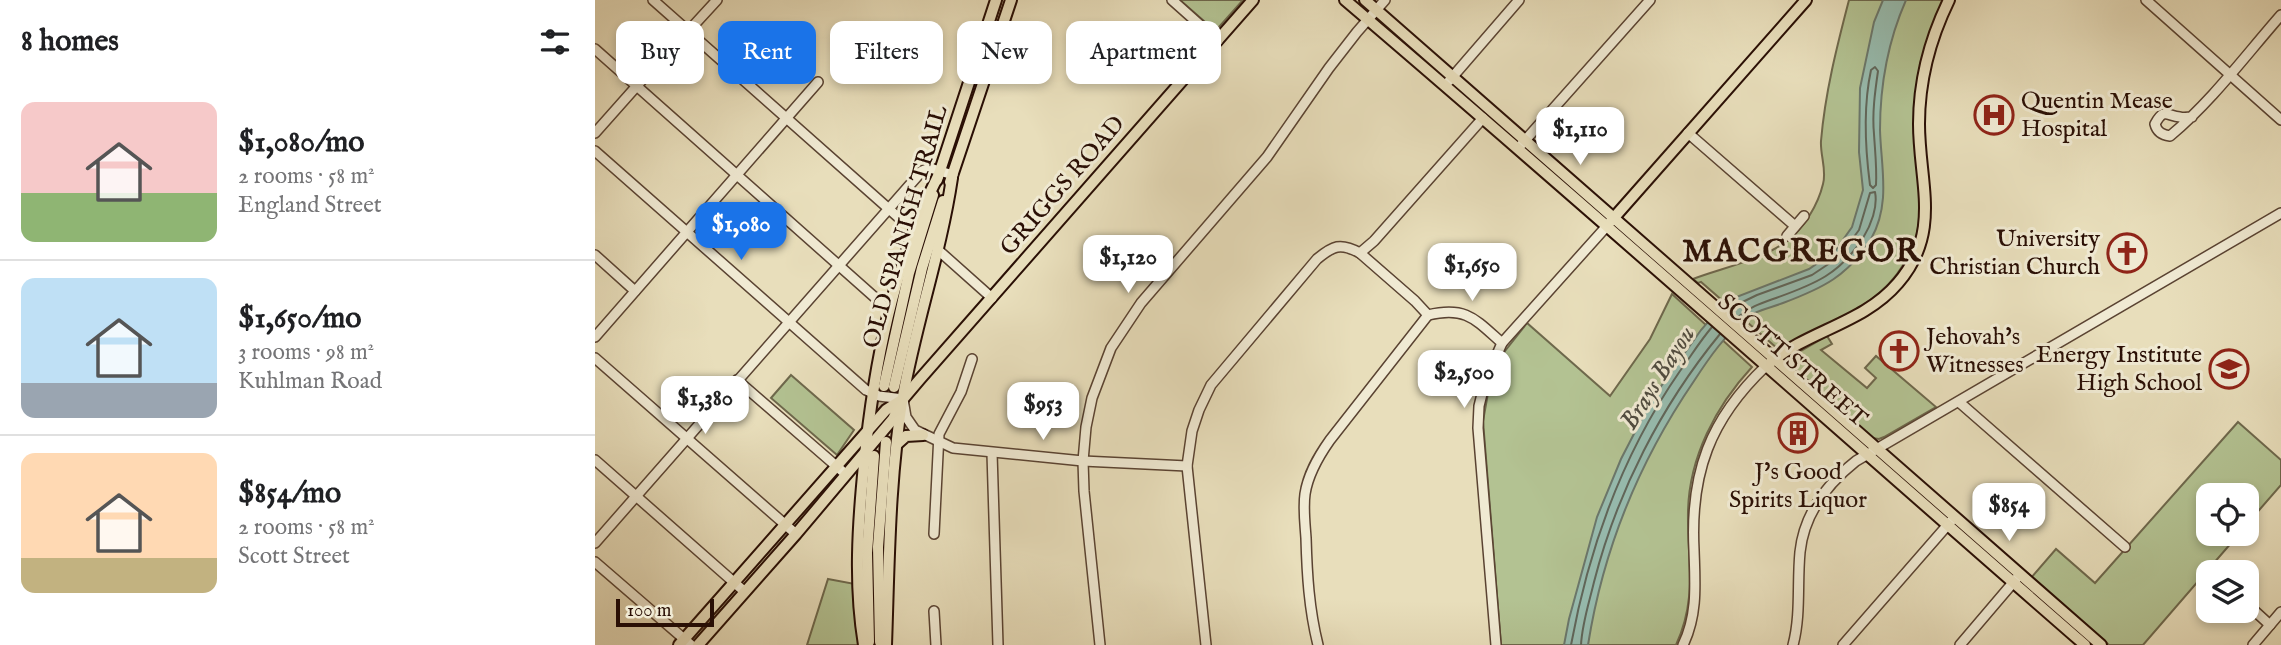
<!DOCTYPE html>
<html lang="en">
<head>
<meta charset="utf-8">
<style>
  body { margin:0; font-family:"IM FELL English",serif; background:#f6f6f6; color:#202124; height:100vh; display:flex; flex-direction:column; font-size:26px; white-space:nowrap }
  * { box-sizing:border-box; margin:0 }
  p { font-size:23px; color:#757577 }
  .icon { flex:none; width:38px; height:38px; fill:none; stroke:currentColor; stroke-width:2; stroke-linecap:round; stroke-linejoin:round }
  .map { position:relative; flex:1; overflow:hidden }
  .panel { display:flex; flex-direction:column; background:#fff; width:595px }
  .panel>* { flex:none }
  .guide { position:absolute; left:21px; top:21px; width:665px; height:63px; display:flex; gap:14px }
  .tools { position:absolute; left:1601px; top:483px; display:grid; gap:14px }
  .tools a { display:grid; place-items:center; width:63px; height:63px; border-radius:14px; background:#fff; box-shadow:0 4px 10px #0003; font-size:35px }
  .scale { position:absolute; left:21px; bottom:18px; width:98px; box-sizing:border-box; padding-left:7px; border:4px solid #2a0f05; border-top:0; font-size:19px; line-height:24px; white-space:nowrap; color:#2a0f05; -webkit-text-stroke:5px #f0ead3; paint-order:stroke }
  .price { position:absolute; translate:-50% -60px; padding:0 16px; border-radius:14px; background:#fff; color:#222; font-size:23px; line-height:46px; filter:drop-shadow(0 2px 4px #0008) }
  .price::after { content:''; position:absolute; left:50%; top:42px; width:21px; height:16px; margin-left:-10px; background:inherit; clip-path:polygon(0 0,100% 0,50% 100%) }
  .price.selected { background:#1a73e8; color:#fff }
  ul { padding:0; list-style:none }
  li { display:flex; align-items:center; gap:21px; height:175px; padding:0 21px }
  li+li { border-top:2px solid #e0e0e0 }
  li span { display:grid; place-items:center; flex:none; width:196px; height:140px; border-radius:14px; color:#555 }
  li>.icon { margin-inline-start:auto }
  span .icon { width:84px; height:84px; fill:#fffc; stroke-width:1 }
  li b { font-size:30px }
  h2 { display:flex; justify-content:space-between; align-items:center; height:84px; padding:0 21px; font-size:30px }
  .pill { padding:0 24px; border-radius:14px; background:#fff; box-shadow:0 4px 10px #0003; font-size:24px; line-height:63px }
  .pill.selected { background:#1a73e8; color:#fff }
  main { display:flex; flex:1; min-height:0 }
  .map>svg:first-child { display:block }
  .green { fill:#b3c292; stroke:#6e684c; stroke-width:2 }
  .water { fill:#97bcaf; stroke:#6b776b; stroke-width:2 }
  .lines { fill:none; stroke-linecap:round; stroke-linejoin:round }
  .shore { stroke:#60665a; stroke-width:2 }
  .major-tunnel { stroke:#ccbfa0; stroke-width:10; stroke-dasharray:10 5; stroke-linecap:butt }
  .minor-casing { stroke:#5a4332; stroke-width:12 }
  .major-casing { stroke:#2a0f05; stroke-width:14 }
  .minor { stroke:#f0ead3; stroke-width:9 }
  .major { stroke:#e8debb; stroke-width:10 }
  .labels { text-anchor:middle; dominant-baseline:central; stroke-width:6; stroke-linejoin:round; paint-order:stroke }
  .poi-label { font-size:24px; fill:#2a0f05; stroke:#f0ead3; text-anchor:start }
  .street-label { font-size:24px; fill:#2a0f05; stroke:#f0ead3 }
  .water-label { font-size:26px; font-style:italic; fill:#504c40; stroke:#f0ead3 }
  .district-label { font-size:32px; font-weight:bold; letter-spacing:2px; fill:#2a0f05; stroke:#f0ead3 }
</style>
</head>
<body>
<main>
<section class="panel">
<h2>8 homes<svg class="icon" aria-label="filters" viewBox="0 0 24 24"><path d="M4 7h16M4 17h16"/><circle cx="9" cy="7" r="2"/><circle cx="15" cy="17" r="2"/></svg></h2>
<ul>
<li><span style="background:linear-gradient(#f6c9c9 65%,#8fb573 0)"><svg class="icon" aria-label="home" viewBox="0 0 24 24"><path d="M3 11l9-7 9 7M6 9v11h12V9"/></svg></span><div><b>$1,080/mo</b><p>2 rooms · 58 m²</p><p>England Street</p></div></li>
<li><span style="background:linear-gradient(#bfe0f5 75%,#9aa5b1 0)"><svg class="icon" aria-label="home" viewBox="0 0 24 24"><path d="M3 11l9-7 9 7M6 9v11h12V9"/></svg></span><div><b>$1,650/mo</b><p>3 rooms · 98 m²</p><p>Kuhlman Road</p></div></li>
<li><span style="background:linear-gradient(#ffd9b3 75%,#c2b280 0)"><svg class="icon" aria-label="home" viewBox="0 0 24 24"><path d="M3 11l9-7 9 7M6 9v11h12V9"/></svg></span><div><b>$854/mo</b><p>2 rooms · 58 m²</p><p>Scott Street</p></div></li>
</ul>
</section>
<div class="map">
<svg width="1686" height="645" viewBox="0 0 1686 645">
  <rect width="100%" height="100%" fill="#e8debb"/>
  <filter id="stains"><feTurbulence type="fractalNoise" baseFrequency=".00286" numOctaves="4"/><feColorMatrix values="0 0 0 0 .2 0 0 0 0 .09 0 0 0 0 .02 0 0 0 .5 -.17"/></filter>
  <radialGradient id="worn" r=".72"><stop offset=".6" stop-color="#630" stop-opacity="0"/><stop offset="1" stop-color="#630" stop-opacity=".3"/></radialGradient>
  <g class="green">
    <polygon points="585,0 648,0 624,27 618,29"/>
    <path d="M 1254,0 L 1349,0 L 1328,55 L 1326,217 C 1310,301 1250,314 1183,349 L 1106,282 L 1103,283 L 1098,279 C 1127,268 1167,260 1192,241 C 1209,228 1223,205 1228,184 C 1232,170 1225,155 1226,141 C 1230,93 1242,46 1254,0 Z"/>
    <path d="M 1077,294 L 1157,367 C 1121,406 1094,457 1093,512 C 1092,562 1103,597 1081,645 L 906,645 L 888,421 L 895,382 L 910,351 L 932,323 L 1015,396 L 1055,339 Z"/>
    <polygon points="1232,336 1237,344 1226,350 1272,388 1281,378 1270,368 1281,356 1341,407 1289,437 1284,439 1277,438 1195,366 1199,355"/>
    <polygon points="196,375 259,430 242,455 176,398"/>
    <polygon points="1643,422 1686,460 1686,485 1652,524 1652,495 1614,495 1614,534 1644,534 1548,645 1514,645 1436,578 1461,549 1500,583"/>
    <polygon points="233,579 260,584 264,645 212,645"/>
  </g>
  <path class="water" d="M 1288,0 L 1311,0 C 1293,41 1285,85 1285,130 C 1286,167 1296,204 1276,239 C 1253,276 1228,288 1188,303 C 1178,307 1163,310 1154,316 C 1131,333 1114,358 1099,381 C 1045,460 1008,550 993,645 L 969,645 L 974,619 L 1002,517 L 1026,459 L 1057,399 L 1106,330 L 1131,301 L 1214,269 L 1240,251 L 1257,227 L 1268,190 L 1264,152 L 1265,88 L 1279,22 Z"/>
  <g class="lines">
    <g class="shore">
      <path d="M 1280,67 L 1283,71 C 1280,92 1277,113 1279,134 C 1280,151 1282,168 1281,185 L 1278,188 L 1275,185 C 1270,147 1268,107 1276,70 Z"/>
      <path d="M 1133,309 L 1162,295 L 1217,275 L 1244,257 L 1264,230 L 1275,193 L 1280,192 C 1283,207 1276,225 1268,238 C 1245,274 1220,284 1181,298 C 1167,303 1154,307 1143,317"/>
      <path d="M 976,645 C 994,547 1028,453 1085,371 C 1096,356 1105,341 1117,327"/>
      <path d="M 986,645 C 987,624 994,603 999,582 C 1022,492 1066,406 1125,334"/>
    </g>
    <polyline class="major-tunnel" points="281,442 288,388"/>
    <g class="minor-casing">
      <g id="minor">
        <polyline points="58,0 303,217 321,225"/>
        <polyline points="577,0 623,41"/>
        <polyline points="1551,0 1686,120"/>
        <polyline points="0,49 294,310"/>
        <polyline points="854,81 924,0"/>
        <path d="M 1597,117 C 1593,117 1589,118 1585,117 C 1572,116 1569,107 1560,124 C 1562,132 1567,135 1575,136 C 1617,101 1650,56 1686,15"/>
        <polyline points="0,133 87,35 99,25 122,0"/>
        <polyline points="1093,133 1200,226"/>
        <polyline points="926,145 1055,0"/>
        <polyline points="0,151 271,390 284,396 308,399 311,417 320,430 358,448 488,461 592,466"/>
        <polyline points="1192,236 1209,216"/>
        <polyline points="342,249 397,298"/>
        <polyline points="765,253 779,241 888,118"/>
        <polyline points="0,255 40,291"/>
        <path d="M 833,315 C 871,306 880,319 907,343"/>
        <polyline points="0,337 223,82"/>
        <polyline points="0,358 201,534"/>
        <polyline points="142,380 247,471"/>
        <polyline points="1364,402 1530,547"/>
        <polyline points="397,453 403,645"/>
        <polyline points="0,460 150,592"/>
        <polyline points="339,534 344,434 366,392 377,359"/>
        <polyline points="0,543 327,171 335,168 358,175"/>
        <polyline points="0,562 96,645"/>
        <polyline points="1652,604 1675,625"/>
        <polyline points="339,611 341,645"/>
        <polyline points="505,645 489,491 488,461 491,427 497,398 516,348 546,303 672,157 734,68 762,32 790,0"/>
        <path d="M 611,645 L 592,466 L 597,431 L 604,410 L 616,385 L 722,259 C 738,246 745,242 765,253 L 820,301 L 833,315"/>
        <path d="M 723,645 C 714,609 712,574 711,538 C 710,523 708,508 710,494 C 713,474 723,457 735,440 L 833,315"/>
        <polyline points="901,645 883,428 884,406 890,382 907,343 1011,227"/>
        <path d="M 1088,645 C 1103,614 1100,583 1099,550 C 1095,473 1115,419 1171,366"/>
        <path d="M 1198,645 C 1206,615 1202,583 1205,552 C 1209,514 1232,484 1261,461 L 1686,213"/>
        <polyline points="1248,645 1357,520"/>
        <polyline points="1365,645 1422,578"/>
        <polyline points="1658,645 1686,612"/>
      </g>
    </g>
    <g class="major-casing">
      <g id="major">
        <path d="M 750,0 C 999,212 1243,430 1490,645"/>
        <polyline points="770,0 1506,645"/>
        <polyline points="342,180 401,0"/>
        <polyline points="355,182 416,0"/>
        <polyline points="1016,221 1211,0"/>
        <path d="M 1176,362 C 1215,330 1269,323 1303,283 C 1347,232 1324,183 1324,124 C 1324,81 1335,39 1354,0"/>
        <polyline points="289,386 314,273 338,195"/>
        <polyline points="299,387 327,268 348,201"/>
        <polyline points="302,444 311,436 328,435"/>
        <polyline points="274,642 272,553 279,456"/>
        <polyline points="285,642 283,547 291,442"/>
        <polyline points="84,645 291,410 305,401"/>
        <polyline points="103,645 201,534 298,419 308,399 325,379 658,0"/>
        <path d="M 269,645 C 259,585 263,525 269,465 C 279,364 298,265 344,174"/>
        <path d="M 291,645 C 294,562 294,479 308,396 C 321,323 346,252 357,178"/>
      </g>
    </g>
    <use href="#minor" class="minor"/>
    <use href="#major" class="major"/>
  </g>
  <defs>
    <g id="hospital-ring" transform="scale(2.0125)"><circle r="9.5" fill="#f0ead3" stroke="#8f2418" stroke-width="1.5"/><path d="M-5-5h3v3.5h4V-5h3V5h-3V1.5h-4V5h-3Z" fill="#8f2418"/></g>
    <g id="church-ring" transform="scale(2.0125)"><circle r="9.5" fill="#f0ead3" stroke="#8f2418" stroke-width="1.5"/><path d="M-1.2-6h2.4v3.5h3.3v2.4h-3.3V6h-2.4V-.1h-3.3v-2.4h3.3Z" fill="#8f2418"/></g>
    <g id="school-ring" transform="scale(2.0125)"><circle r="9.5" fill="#f0ead3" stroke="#8f2418" stroke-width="1.5"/><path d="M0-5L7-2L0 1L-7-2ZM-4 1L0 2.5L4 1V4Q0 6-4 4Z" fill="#8f2418"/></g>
    <g id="building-ring" transform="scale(2.0125)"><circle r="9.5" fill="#f0ead3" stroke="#8f2418" stroke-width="1.5"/><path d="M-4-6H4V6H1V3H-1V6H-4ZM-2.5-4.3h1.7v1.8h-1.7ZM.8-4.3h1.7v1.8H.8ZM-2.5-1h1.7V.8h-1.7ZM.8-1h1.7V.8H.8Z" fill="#8f2418"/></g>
  </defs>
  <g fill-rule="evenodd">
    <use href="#hospital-ring" x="1399" y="115"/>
    <use href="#church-ring" x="1532" y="253"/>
    <use href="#church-ring" x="1304" y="351"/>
    <use href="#school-ring" x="1634" y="369"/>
    <use href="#building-ring" x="1203" y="433"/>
  </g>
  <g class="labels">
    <g class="poi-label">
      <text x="1426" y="101">Quentin Mease<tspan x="1426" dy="28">Hospital</tspan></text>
      <text x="1505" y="239" text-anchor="end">University<tspan x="1505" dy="28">Christian Church</tspan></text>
      <text x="1331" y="337">Jehovah's<tspan x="1331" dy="28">Witnesses</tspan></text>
      <text x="1607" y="355" text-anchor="end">Energy Institute<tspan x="1607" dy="28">High School</tspan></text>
      <text x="1203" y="472" text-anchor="middle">J's Good<tspan x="1203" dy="28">Spirits Liquor</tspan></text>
    </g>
    <g class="street-label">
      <text transform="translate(468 186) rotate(-49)">GRIGGS ROAD</text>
      <text transform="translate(311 227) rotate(-74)">OLD SPANISH TRAIL</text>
      <text transform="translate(1197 361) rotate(41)">SCOTT STREET</text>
    </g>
    <g class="water-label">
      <text transform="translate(1063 378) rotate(-58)">Brays Bayou</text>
    </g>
    <g class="district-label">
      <text x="1207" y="252">MACGREGOR</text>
    </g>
  </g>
  <rect width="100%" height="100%" filter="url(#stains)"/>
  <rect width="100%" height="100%" fill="url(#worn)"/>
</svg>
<div class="tools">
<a><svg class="icon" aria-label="locate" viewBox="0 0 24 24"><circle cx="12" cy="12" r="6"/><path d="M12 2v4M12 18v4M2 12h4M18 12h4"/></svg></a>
<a><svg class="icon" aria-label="layers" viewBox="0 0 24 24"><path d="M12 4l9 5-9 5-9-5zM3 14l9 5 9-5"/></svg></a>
</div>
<div class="scale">100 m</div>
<b class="price" style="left:985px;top:167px">$1,110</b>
<b class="price selected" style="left:146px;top:262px">$1,080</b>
<b class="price" style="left:533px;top:295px">$1,120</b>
<b class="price" style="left:877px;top:303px">$1,650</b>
<b class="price" style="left:869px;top:410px">$2,500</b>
<b class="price" style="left:110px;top:436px">$1,380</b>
<b class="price" style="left:448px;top:442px">$953</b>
<b class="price" style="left:1414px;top:543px">$854</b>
<div class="guide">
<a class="pill">Buy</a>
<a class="pill selected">Rent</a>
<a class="pill">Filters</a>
<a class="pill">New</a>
<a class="pill">Apartment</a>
</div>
</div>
</main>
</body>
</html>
